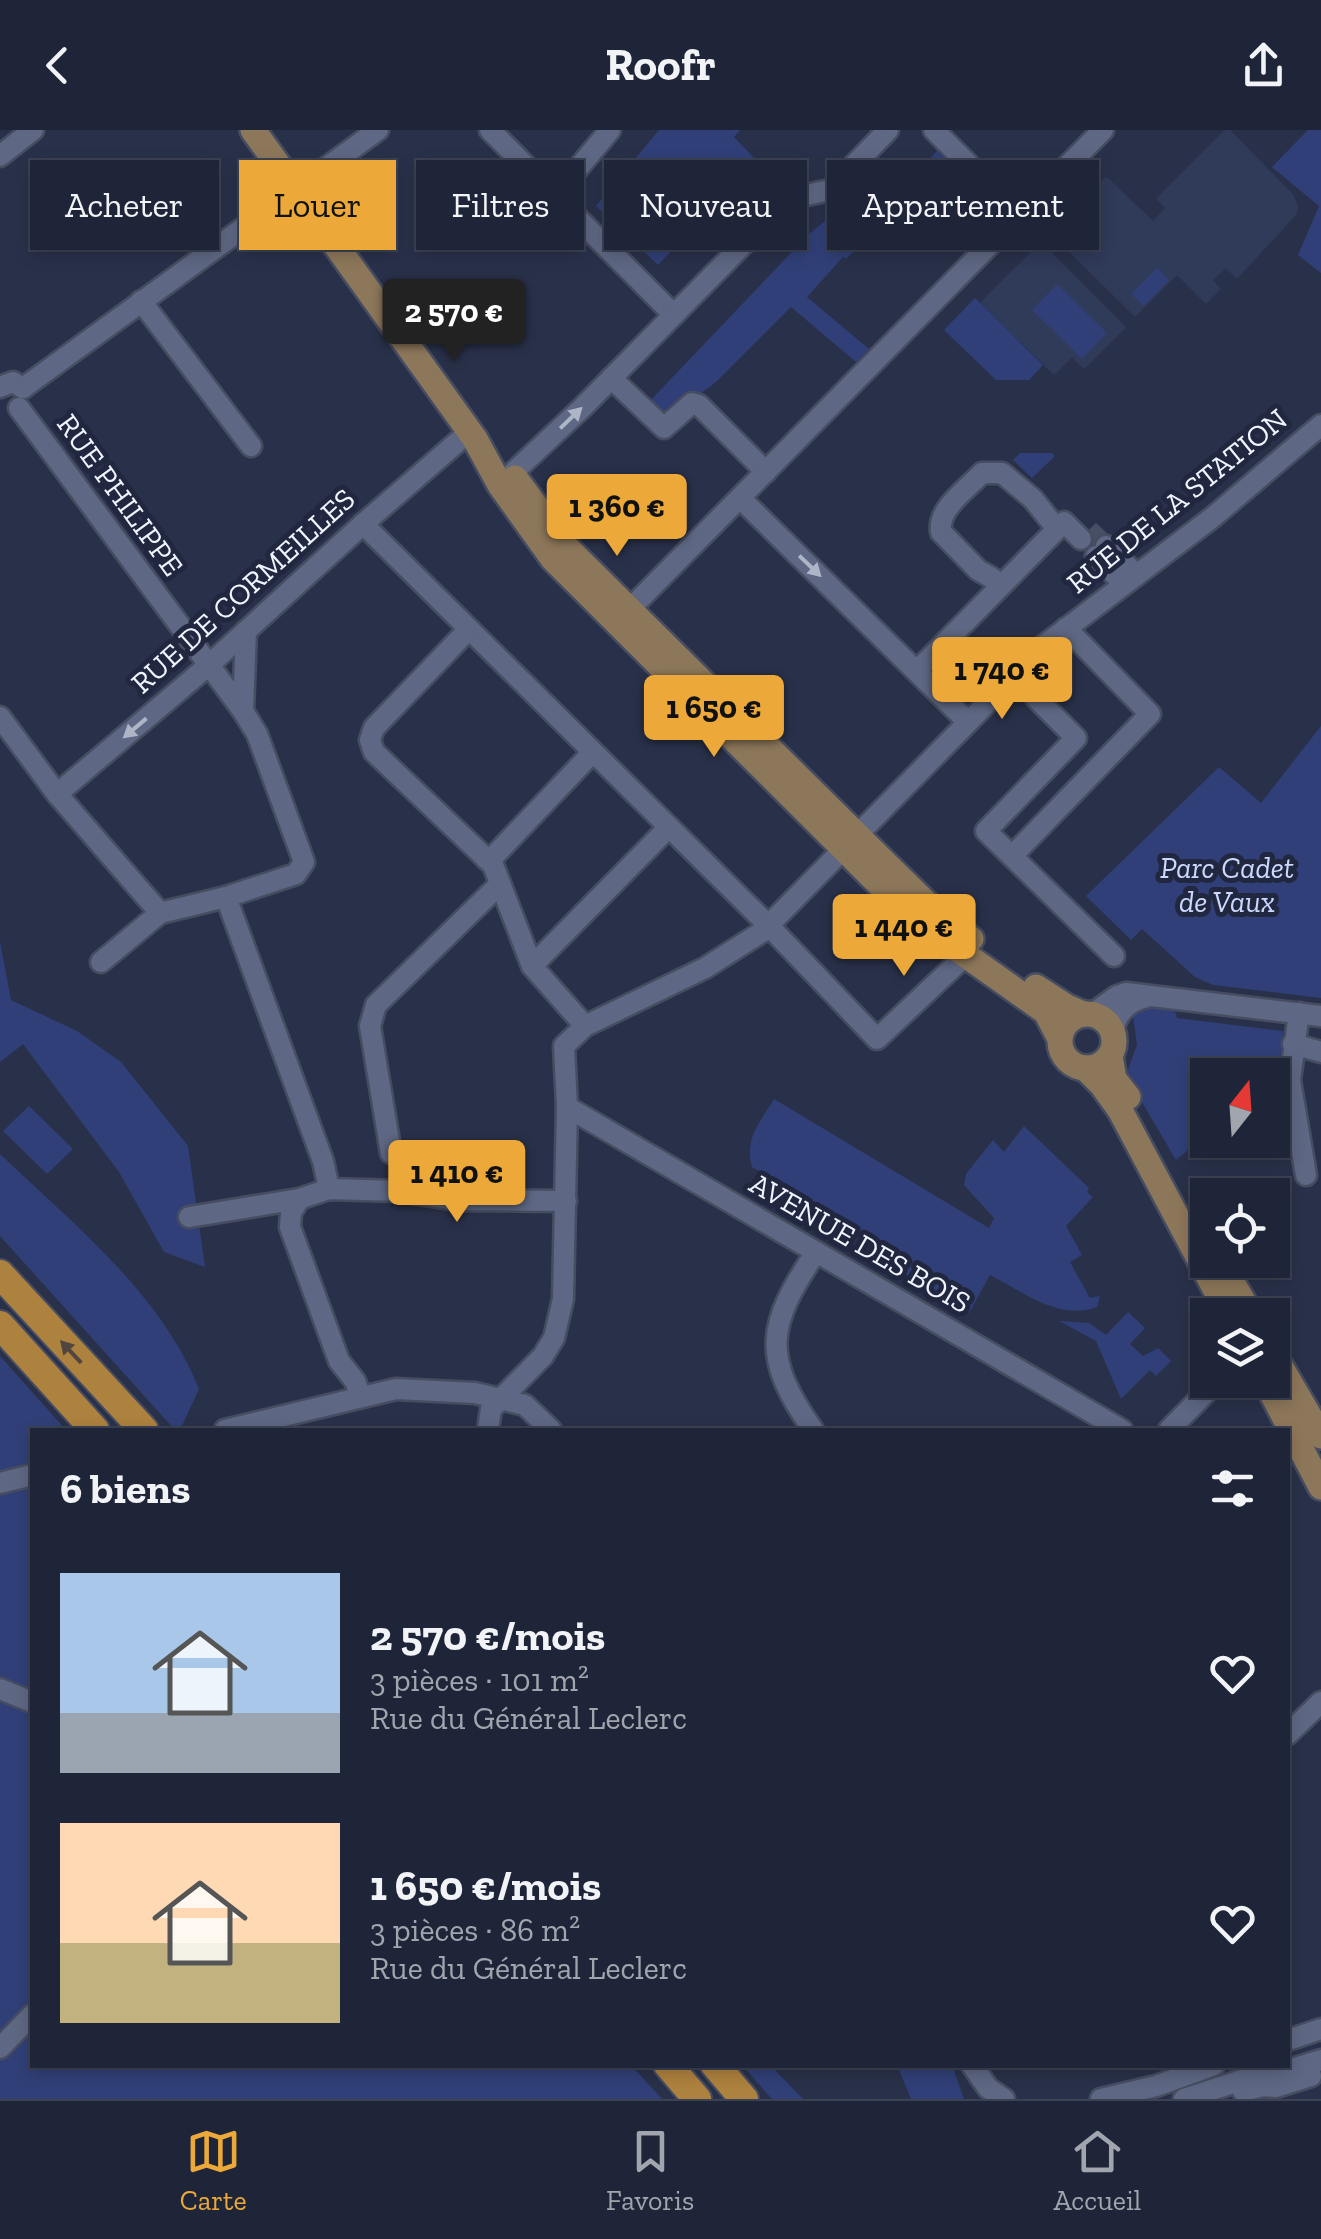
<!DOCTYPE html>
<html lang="fr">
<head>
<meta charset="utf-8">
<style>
  body { margin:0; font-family:"Zilla Slab",serif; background:#272d40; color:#f1f3f6; height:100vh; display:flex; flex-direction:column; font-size:38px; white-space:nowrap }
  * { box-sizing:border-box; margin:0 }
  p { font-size:32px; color:#a1a5ae }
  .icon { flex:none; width:55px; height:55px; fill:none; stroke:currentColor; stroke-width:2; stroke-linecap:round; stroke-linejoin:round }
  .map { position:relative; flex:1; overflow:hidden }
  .panel { position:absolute; left:30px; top:1298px; width:1260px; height:640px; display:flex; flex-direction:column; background:#1f2538; border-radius:0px; box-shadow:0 5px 15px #0003,0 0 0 2px #3c4253 }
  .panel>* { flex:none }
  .banner { position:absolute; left:30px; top:30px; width:1262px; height:90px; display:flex; gap:20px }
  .needle { width:65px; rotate:17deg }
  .tools { position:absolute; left:1190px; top:928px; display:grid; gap:20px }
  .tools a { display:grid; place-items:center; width:100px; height:100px; border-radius:0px; background:#1f2538; box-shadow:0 5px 15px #0003,0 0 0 2px #3c4253; font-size:50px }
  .price { position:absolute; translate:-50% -85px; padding:0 22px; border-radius:10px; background:#eca93a; color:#111; font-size:32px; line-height:65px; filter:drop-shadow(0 2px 5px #0008) }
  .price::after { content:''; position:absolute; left:50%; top:60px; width:30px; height:22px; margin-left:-15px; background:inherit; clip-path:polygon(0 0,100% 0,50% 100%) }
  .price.active { background:#222; color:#fff }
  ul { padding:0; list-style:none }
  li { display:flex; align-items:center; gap:30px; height:250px; padding:0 30px }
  li span { display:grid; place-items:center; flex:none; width:280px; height:200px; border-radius:0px; color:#555 }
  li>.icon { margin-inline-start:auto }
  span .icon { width:120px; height:120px; fill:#fffc; stroke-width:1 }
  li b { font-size:42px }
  h2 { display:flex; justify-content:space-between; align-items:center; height:120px; padding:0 30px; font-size:42px }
  .chip { padding:0 35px; border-radius:0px; background:#1f2538; box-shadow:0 5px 15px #0003,0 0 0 2px #3c4253; font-size:35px; line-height:90px }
  .chip.active { background:#eca93a; color:#111 }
  header { display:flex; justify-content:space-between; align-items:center; height:130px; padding:0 30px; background:#1f2538; font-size:45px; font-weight:800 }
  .tabs { display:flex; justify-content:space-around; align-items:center; height:140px; border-top:2px solid #3c4253; background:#1f2538; font-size:28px; color:#a1a5ae }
  .tabs a { display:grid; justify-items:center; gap:5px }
  .tabs .active { color:#eca93a }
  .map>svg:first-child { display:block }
  .built { fill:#303a59 }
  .green { fill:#303f77 }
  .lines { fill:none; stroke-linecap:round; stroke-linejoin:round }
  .minor-tunnel { stroke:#474e65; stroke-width:20; stroke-dasharray:20 10; stroke-linecap:butt }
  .minor-casing { stroke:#474d61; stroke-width:25 }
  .major-casing { stroke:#474d61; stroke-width:30 }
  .highway-casing { stroke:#474d61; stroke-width:32 }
  .minor { stroke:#5e6783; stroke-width:20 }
  .major { stroke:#8d775a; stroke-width:25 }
  .highway { stroke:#ad813e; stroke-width:28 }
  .oneway { fill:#aeb5c7 }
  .oneway2 { fill:#51463f }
  .labels { text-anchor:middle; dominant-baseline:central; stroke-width:10; stroke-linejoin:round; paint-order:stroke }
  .street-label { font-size:30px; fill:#f0f4fe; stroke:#20273f }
  .park-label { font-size:30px; font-style:italic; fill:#ccd8fe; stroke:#20273f }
</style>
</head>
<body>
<header><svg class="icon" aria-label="back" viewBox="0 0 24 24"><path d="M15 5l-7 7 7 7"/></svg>Roofr<svg class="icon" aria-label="share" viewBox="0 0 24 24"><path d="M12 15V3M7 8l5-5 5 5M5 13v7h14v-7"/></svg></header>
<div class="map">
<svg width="1321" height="1969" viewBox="0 0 1321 1969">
  <rect width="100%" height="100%" fill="#29314a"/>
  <g class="built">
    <polygon points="1225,0 1230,0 1293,64 1298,77 1296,85 1237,149 1226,138 1213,150 1221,159 1206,174 1177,145 1135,187 1050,103 1106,46 1153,91 1165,78 1156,69"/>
    <polygon points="1041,112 1126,197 1084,239 1072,227 1054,245 980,173"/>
  </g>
  <g class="green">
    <polygon points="659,0 740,0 734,7 758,32 658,135 596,76"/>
    <polygon points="1308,0 1321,0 1321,143 1298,125 1319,76 1272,37"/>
    <polygon points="937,21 964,47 908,108 886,89 846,129 843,127 807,167 869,219 856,232 791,177 716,252 701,263 691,263 668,282 659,281 648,273 809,104 830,87 853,109"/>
    <polygon points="1157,138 1169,150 1144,176 1131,164"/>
    <polygon points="1057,154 1107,203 1082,229 1032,180"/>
    <polygon points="975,168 1043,235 1029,250 996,250 944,200"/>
    <polygon points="1020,323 1052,323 1055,326 1032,348 1013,330"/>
    <polygon points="1321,596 1321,868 1213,855 1195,847 1142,799 1131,810 1086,766 1219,637 1261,673"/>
    <polygon points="0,812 11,870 77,901 121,932 188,1016 205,1137 164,1122 119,1042 23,914 0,932"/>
    <polygon points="1150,877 1174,878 1177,888 1283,901 1282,923 1262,945 1208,945 1207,1005 1176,1030 1126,945 1137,915 1133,886"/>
    <path d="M 774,969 L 989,1098 L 994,1088 L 964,1055 L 966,1044 L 993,1010 L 1004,1022 L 1024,996 L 1089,1058 L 1087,1062 L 1093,1067 L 1066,1096 L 1082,1125 L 1070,1132 L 1090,1168 L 1100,1166 L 1097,1177 C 1059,1191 1023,1162 990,1145 L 969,1183 L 876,1130 L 883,1117 L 752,1037 C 744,1009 760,992 774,969 Z"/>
    <polygon points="29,976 73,1019 47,1044 3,1001"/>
    <path d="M 0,1024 C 73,1094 161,1163 199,1259 L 180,1300 L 175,1300 L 0,1106 Z"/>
    <polygon points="1128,1182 1145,1198 1130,1214 1143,1226 1158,1218 1171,1231 1156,1246 1150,1240 1121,1269 1096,1211 1059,1191 1089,1193 1106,1205"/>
    <polygon points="0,1226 66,1300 32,1300 32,1935 631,1935 662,1969 0,1969"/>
    <polygon points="742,1935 770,1935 803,1969 772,1969"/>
    <polygon points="897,1935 952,1935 964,1969 911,1969"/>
  </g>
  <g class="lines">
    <polyline class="minor-tunnel" points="1089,400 1106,416"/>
    <g class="minor-casing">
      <g id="minor">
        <polyline points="490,0 674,185"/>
        <polyline points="934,0 1019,85"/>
        <polyline points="0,26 33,0"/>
        <polyline points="555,66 610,0"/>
        <polyline points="141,171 251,316"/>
        <polyline points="611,248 664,298 692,273 699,275 766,342"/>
        <polyline points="0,257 13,252 23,258"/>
        <polyline points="23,258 378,0"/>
        <polyline points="19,278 243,581 257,604 304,732 296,744 226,767 323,1031 329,1059"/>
        <polyline points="501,354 583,277 783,74 797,67 830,60 888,0"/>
        <polyline points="740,368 967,591"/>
        <polyline points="363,394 768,795 877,909 966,825"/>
        <polyline points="1106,416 1136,444"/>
        <polyline points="1096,426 1123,453"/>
        <path d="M 1000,456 L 992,448 L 978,440 L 941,402 C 937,379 967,359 982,343 L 1002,343 L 1033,369 L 1057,399"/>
        <polyline points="621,488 1103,0"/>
        <polyline points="469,499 374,598 370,610 374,622 493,735 532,836 585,896"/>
        <polyline points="918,540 1064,392 1081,409"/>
        <polyline points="1036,568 1076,608 986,701 1114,826"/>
        <polyline points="243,581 246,501"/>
        <polyline points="0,587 57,664 160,783 226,767"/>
        <polyline points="57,664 209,535 363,394 469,302"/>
        <polyline points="1012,726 1150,584 1066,498"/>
        <polyline points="486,729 495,725 593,622"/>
        <polyline points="101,832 160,783"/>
        <polyline points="532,836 669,697"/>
        <polyline points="1299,883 1290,950 1306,1045"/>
        <polyline points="1092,884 1117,866 1126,863 1321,886"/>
        <path d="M 1113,902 C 1116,883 1128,871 1147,867"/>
        <polyline points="1293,914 1321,922"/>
        <polyline points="567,977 1122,1300"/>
        <polyline points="391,1023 370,896 376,875 500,754"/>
        <polyline points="299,1069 291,1083 290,1097 339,1231 355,1251 361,1267"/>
        <polyline points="189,1087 299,1069 329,1059 399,1061 456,1070 566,1071"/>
        <polyline points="225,1300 396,1259 475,1263 525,1275 551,1300"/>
        <polyline points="488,1300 491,1279 543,1226 554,1208 563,1169 567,977 564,916 585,896 705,838 762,802 1042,517 1213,387 1321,295"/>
        <path d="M 813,1300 C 761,1226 767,1195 816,1122"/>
        <polyline points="1169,1300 1218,1250"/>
        <polyline points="0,1353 32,1345"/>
        <polyline points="0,1559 32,1572"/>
        <polyline points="1288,1604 1321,1572"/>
        <polyline points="1288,1910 1321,1899"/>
        <polyline points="0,1918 32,1885"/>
        <polyline points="972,1935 988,1958 1004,1969"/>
        <polyline points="1243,1961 1263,1956 1276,1957 1311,1946"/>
        <polyline points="1101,1969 1156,1956 1214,1935"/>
        <polyline points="1184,1969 1276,1939 1292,1939 1321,1930"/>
      </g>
    </g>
    <g class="major-casing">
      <g id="major">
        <polyline points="253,0 475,309 500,355 553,429 896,771 943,809 1046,882 1059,907"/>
        <polyline points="515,348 567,418 884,732 929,776 971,809"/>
        <polyline points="1036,857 1067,877 1083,884"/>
        <circle cx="1087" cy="911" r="27"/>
        <polyline points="1110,926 1114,949 1128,967"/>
        <polyline points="1085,938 1102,955 1120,980 1229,1185"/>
        <polyline points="1219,1130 1251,1185"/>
        <polyline points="1272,1222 1321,1306"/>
        <polyline points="1265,1250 1321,1357"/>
      </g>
    </g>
    <g class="highway-casing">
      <g id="highway">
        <polyline points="0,1144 144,1300"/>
        <polyline points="0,1195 95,1300"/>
        <polyline points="668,1935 697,1969"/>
        <polyline points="715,1935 744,1969"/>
      </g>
    </g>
    <use href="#minor" class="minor"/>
    <use href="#major" class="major"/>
    <use href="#highway" class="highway"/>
  </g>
  <defs><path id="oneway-solid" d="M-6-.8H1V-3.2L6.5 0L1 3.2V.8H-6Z" transform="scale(2.5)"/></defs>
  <g class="oneway">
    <use href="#oneway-solid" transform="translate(571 288) rotate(-44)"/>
    <use href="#oneway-solid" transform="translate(810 436) rotate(44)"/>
    <use href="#oneway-solid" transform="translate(135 598) rotate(140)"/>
  </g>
  <use class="oneway2" href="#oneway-solid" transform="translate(71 1222) rotate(-133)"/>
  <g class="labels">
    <g class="street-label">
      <text transform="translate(120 365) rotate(54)">RUE PHILIPPE</text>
      <text transform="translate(1177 371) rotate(-39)">RUE DE LA STATION</text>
      <text transform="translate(243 461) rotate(-42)">RUE DE CORMEILLES</text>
      <text transform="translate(860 1113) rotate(30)">AVENUE DES BOIS</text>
    </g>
    <g class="park-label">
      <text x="1227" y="738">Parc Cadet<tspan x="1227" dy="34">de Vaux</tspan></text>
    </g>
  </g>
</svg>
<div class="tools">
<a><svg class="needle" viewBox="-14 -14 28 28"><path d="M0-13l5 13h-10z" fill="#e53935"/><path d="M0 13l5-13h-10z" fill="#a1a5ae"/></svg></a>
<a><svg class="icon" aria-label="locate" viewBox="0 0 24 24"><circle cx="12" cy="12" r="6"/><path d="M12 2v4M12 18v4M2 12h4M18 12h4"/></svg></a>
<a><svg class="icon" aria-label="layers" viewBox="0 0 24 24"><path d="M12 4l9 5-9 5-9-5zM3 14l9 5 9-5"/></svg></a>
</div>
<b class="price active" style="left:454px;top:234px">2 570 €</b>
<b class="price" style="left:617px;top:429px">1 360 €</b>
<b class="price" style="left:1002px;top:592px">1 740 €</b>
<b class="price" style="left:714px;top:630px">1 650 €</b>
<b class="price" style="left:904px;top:849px">1 440 €</b>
<b class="price" style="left:457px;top:1095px">1 410 €</b>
<div class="banner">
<a class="chip">Acheter</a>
<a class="chip active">Louer</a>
<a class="chip">Filtres</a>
<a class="chip">Nouveau</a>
<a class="chip">Appartement</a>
</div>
<section class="panel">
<h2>6 biens<svg class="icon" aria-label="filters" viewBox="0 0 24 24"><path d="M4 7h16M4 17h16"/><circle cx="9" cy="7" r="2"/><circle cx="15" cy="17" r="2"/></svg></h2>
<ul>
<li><span style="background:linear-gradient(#a9c7e8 70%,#9aa5b1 0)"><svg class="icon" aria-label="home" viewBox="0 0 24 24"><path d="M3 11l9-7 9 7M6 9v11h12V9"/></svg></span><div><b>2 570 €/mois</b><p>3 pièces · 101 m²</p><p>Rue du Général Leclerc</p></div><svg class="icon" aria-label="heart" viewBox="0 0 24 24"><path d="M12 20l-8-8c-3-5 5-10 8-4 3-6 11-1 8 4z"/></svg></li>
<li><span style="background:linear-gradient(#ffd9b3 60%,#c2b280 0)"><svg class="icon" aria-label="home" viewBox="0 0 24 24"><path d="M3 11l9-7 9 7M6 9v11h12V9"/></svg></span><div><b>1 650 €/mois</b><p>3 pièces · 86 m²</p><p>Rue du Général Leclerc</p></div><svg class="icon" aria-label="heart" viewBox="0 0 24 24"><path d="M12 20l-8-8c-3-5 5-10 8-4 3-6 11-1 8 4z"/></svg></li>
</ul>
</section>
</div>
<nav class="tabs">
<a class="active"><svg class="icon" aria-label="map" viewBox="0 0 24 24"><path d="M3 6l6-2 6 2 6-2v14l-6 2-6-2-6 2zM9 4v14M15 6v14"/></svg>Carte</a>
<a><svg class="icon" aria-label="saved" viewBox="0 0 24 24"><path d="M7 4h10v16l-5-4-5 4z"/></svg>Favoris</a>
<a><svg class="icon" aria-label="home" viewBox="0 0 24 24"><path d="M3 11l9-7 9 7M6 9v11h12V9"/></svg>Accueil</a>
</nav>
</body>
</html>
